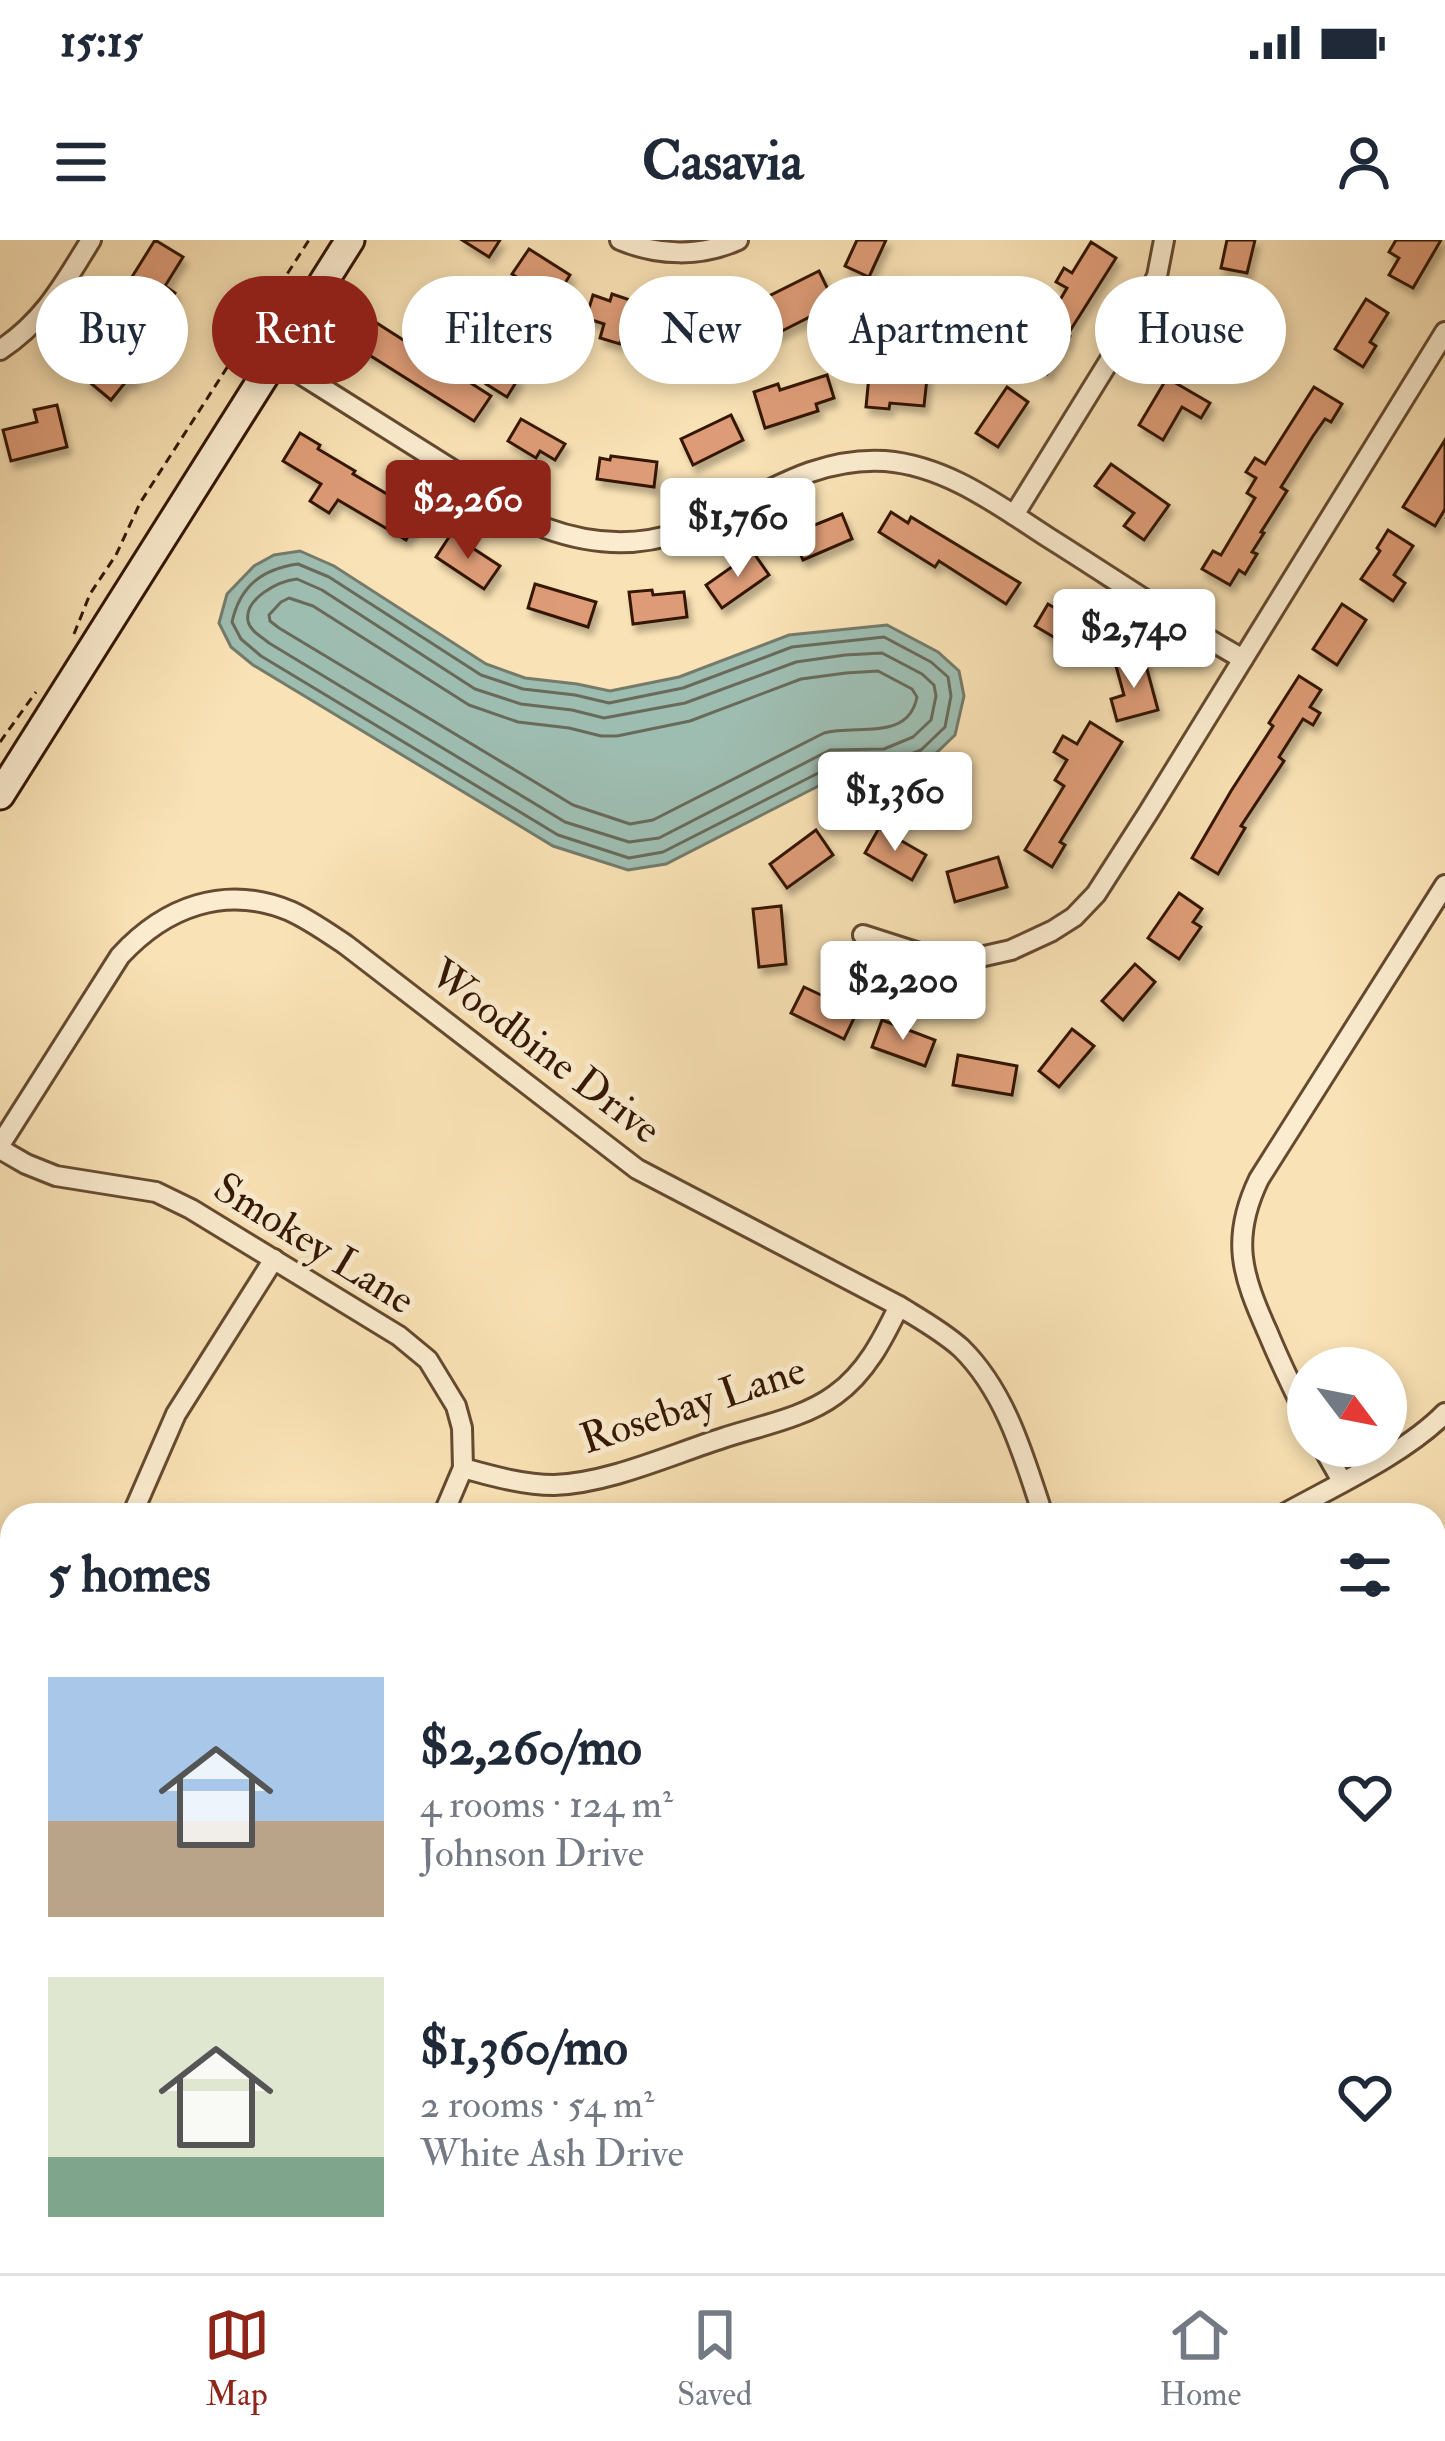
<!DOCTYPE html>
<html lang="en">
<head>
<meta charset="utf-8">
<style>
  body { margin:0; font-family:"IM FELL Double Pica",serif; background:#f2f2f3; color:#1f2937; height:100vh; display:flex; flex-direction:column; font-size:45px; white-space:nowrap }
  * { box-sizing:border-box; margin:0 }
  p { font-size:39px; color:#747a83 }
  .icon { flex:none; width:66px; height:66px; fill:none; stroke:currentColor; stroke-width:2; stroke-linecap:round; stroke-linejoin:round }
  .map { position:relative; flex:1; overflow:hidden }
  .drawer { position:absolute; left:0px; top:1263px; width:1446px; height:771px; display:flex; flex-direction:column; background:#fff; border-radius:36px 36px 0 0; box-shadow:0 6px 18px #0003 }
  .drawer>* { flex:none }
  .top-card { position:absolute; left:36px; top:36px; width:1374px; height:108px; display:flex; gap:24px }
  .needle { width:78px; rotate:122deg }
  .controls { position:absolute; left:1287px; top:1107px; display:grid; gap:24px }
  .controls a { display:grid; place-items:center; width:120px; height:120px; border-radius:50%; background:#fff; box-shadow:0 6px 18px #0003; font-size:60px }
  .price { position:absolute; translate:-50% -102px; padding:0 27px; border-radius:12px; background:#fff; color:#222; font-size:39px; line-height:78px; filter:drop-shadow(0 3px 6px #0008) }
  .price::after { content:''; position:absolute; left:50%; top:72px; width:36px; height:27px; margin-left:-18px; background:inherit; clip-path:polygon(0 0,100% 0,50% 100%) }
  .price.on { background:#8f2418; color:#fff }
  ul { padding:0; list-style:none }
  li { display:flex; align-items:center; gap:36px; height:300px; padding:0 48px }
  li span { display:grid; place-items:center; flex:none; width:336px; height:240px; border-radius:0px; color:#555 }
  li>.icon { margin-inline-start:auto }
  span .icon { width:144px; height:144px; fill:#fffc; stroke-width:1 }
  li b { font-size:51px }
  h2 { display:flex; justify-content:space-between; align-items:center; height:144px; padding:0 48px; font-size:51px }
  .pill { padding:0 42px; border-radius:54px; background:#fff; box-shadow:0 6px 18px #0003; font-size:42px; line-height:108px }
  .pill.on { background:#8f2418; color:#fff }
  .status { display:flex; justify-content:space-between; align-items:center; height:84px; padding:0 60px; background:#fff; direction:ltr }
  .status svg { height:33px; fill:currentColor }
  header { display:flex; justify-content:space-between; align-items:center; height:156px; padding:0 48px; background:#fff; font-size:54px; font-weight:800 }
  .menu { display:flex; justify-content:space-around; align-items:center; height:168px; border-top:3px solid #e0e1e3; background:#fff; font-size:33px; color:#747a83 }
  .menu a { display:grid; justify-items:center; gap:6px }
  .menu .on { color:#8f2418 }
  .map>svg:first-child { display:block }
  .water { fill:#9ebdb1; stroke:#747b6b; stroke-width:3 }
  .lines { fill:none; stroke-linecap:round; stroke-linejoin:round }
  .shore { stroke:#696a5a; stroke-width:3 }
  .building { fill:#dd9c77; stroke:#341703; stroke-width:3; filter:url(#shadow) }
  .street-casing { stroke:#654a30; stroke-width:24 }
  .secondary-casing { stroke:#341703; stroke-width:33 }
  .path { stroke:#341703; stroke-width:3; stroke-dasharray:9 6; stroke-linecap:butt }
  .street { stroke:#fbeccf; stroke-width:18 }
  .secondary { stroke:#fbeccf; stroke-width:27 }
  .labels { text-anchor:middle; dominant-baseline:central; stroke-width:10; stroke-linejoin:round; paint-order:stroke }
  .street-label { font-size:42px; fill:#341703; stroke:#fbeccf }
</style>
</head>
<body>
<div class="status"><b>15:15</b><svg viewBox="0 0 49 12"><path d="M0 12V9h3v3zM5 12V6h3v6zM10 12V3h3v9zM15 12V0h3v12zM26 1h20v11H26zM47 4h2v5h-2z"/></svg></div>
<header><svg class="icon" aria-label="menu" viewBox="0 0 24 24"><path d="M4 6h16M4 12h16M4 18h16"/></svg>Casavia<svg class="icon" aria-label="person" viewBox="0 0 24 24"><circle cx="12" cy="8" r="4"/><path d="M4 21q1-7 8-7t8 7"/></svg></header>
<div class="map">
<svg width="1445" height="2033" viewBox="0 0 1445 2033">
  <defs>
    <filter id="shadow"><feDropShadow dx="4" dy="7" stdDeviation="3" flood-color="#0004"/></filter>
  </defs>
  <rect width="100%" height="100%" fill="#f9e2b5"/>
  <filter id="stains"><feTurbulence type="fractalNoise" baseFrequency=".00167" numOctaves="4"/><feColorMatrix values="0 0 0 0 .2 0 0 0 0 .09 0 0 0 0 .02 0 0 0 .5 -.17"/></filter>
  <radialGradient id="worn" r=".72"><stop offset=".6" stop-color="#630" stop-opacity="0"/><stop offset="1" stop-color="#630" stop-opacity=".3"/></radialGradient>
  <g class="water">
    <polygon points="300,311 334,326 486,424 525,438 577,444 610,451 679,437 789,395 887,385 938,412 959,431 964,456 955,495 929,520 889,536 840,535 666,624 628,630 553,606 253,425 231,407 219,383 227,354 254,326 274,315"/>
    <polygon points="837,2022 1119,2022 1117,2033 841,2033"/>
  </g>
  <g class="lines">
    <g class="shore">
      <path d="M 298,324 L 329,337 L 481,435 L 523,449 L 575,455 L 609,463 L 683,448 L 792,407 L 884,397 L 931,422 L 948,437 L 951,456 L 945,487 L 921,510 L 887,524 L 836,524 L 663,612 L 629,618 L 558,595 L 261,416 L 241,399 L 232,382 C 240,346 262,329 298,324 Z"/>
      <path d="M 297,339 L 322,350 L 475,449 L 521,464 L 572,470 L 604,478 L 685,463 L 796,422 L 845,415 L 882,413 L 922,434 L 934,445 L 936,456 L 931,480 L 913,497 L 884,509 L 830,510 L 659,598 L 629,602 L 565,582 L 269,403 C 262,397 250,391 248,381 C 244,358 279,341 297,339 Z"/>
      <path d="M 289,358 L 313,366 L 469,465 L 518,482 L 569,488 L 601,496 L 617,496 L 690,481 L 801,439 L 846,433 L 878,431 L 912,449 L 917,457 C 908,502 857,484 824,493 L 653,580 L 630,584 L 573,565 L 279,388 L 270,381 L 269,375 L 281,362 Z"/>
    </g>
  </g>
  <g class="building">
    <polygon points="155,0 183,17 165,46 175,53 160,77 151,71 132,100 152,117 131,142 128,139 111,160 87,140 104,119 89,107 122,65 117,61"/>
    <polygon points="462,0 500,0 489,17"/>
    <polygon points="857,0 886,0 869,37 845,26"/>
    <polygon points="1227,0 1255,0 1247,33 1221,28"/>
    <polygon points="1396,0 1441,0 1413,48 1389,35 1399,18 1389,12"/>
    <polygon points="1091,2 1116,18 1068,94 1070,96 1047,134 1024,120 1035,101 1025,94 1035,78 1045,85 1067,48 1056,42 1064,28 1072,33"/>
    <polygon points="529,9 570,35 554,61 512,34"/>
    <polygon points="819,31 835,64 774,95 757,62"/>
    <polygon points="612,54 633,61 632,67 653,73 646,95 625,89 620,104 600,98 604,84 586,78 593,55 610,61"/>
    <polygon points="1366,59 1388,73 1370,102 1376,106 1363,127 1335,109"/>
    <polygon points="1211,65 1236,80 1208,127 1183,112"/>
    <polygon points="673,72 729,75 728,99 672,97"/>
    <polygon points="372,80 491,156 474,181 355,106"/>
    <polygon points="497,127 518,139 507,157 486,144"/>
    <polygon points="906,127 928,129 924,166 890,163 889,169 866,167 869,136 904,140"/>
    <polygon points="827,135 834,158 816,164 818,171 765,188 754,152 778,144 780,150"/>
    <polygon points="1167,138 1210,163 1201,178 1182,167 1163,200 1139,185"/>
    <polygon points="1007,147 1028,162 998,207 976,193"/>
    <polygon points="1314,147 1342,164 1331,182 1325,179 1313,196 1281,247 1287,251 1261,292 1264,293 1252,312 1257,314 1245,334 1239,330 1230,345 1202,329 1213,311 1221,315 1255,258 1247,253 1256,238 1246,232 1255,218 1265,224"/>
    <polygon points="57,165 67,207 11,221 3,190 37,182 34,170"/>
    <polygon points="731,175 743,200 693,225 681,199"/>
    <polygon points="521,179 565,204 555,220 540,211 536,218 508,201"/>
    <polygon points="300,193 320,205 318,209 355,231 353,234 421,274 406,300 338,260 329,273 310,261 321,244 283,221"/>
    <polygon points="1445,200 1445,269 1435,286 1403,267"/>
    <polygon points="611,216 657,222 654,247 597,239 600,218 610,220"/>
    <polygon points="1111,224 1169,265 1144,300 1124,286 1134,273 1095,246"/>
    <polygon points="891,272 908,283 911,277 1020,343 1006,364 939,321 935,327 879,292"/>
    <polygon points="842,274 852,299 803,320 792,294"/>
    <polygon points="1388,290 1413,306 1394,335 1405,343 1393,361 1361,339 1380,311 1377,308"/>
    <polygon points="451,294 500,326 484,349 436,317"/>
    <polygon points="753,312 769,335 722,368 706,345"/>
    <polygon points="535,344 596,362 588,387 528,368"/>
    <polygon points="652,350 653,355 684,352 687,377 633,384 629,352"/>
    <polygon points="1048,364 1092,390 1079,412 1035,386"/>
    <polygon points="1342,364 1366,380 1337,425 1313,409"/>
    <polygon points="1144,418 1158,470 1117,481 1111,459 1124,455 1116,426"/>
    <polygon points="1299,436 1321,450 1310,467 1320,473 1313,485 1303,479 1279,517 1284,521 1241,586 1245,588 1218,634 1192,618 1231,551 1273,486 1269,483"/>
    <polygon points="1090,482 1122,502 1060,602 1065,605 1052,627 1025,610 1064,546 1055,540 1067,520 1054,512 1063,496 1077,504"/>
    <polygon points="879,588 926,615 912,640 865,613"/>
    <polygon points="816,590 833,615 787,648 770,624"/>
    <polygon points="998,617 1007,647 955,662 947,632"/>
    <polygon points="1179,653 1202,669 1193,682 1201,687 1179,719 1148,698"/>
    <polygon points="781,666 786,724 759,727 753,669"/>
    <polygon points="1135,724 1155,742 1123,780 1102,761"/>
    <polygon points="804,747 857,772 844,799 791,773"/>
    <polygon points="882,780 935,800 925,826 872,807"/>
    <polygon points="1072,789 1094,806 1059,847 1039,831"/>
    <polygon points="958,815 1017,826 1012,855 953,845"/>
  </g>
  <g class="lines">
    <g class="street-casing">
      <g id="street">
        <path d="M 620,0 C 658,16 701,17 738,0"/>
        <path d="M 0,110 C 45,80 63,45 91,0"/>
        <path d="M 275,118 L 545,288 C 589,304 635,308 680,292 C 750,266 806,216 885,221 C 947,226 998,265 1049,298 C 1113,338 1176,382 1243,419"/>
        <polyline points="1014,275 1140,71 1157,36 1164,0"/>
        <polyline points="863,695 938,719 980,717 1011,710 1052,691 1074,677 1096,654 1148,573 1445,92"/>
        <path d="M 0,905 L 120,716 C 165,667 225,644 290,671 C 310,680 328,693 346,705 L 637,929 L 899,1066 C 920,1079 942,1091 961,1108 C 1006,1152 1024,1217 1043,1275"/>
        <polyline points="0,909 26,924 56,936 156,952 191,969 399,1096 428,1120 456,1166 462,1188 463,1228 443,1275"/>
        <path d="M 1308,1179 C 1294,1151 1280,1122 1268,1093 C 1242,1035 1230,999 1259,939 L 1445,645"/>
        <polyline points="1322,1206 1342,1241"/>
        <path d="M 463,1228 C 492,1236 524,1245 554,1245 C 609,1243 670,1215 723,1198 C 759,1186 804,1178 835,1155 C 866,1133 883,1099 899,1066"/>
        <polyline points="132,1275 176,1174 274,1019"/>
        <path d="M 1282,1275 C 1332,1247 1405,1214 1445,1173"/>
        <polyline points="0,1435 12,1442"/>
        <polyline points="1434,1467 1445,1472"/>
        <polyline points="1434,2010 1445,2003"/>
        <polyline points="1400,2033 1416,2022"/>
      </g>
    </g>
    <g class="secondary-casing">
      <g id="secondary">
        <polyline points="0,555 350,0"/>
        <polyline points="0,1649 12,1656"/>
        <polyline points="600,2022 617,2033"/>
      </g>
    </g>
    <g class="path">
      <polyline points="74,394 90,354 116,315 140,263 309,0"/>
      <polyline points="0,502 36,452"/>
      <polyline points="660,2022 676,2033"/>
    </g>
    <use href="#street" class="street"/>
    <use href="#secondary" class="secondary"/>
  </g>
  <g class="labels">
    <g class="street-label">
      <text transform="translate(545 812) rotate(37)">Woodbine Drive</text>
      <text transform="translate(314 1004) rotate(32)">Smokey Lane</text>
      <text transform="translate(693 1165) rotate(-18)">Rosebay Lane</text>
    </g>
  </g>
  <rect width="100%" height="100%" filter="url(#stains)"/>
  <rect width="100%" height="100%" fill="url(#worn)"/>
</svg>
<div class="controls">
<a><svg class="needle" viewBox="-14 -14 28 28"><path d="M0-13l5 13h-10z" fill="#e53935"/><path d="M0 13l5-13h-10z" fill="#747a83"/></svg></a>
</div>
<b class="price on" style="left:468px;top:322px">$2,260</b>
<b class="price" style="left:738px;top:340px">$1,760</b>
<b class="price" style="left:1134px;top:451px">$2,740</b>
<b class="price" style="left:895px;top:614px">$1,360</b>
<b class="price" style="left:903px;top:803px">$2,200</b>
<div class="top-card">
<a class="pill">Buy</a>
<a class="pill on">Rent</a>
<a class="pill">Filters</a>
<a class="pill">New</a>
<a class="pill">Apartment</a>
<a class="pill">House</a>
</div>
<section class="drawer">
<h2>5 homes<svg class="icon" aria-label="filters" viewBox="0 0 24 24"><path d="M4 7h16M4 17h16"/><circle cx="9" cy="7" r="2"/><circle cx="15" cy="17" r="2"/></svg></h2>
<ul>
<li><span style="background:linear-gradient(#a9c7e8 60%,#b9a48a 0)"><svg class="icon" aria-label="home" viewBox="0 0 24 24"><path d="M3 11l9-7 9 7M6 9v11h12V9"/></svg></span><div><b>$2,260/mo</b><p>4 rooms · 124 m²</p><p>Johnson Drive</p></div><svg class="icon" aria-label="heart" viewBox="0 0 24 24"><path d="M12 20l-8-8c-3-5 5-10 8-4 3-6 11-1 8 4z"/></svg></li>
<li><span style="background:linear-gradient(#dfe7d0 75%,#7fa58c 0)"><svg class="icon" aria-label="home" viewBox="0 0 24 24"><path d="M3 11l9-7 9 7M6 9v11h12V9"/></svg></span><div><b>$1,360/mo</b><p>2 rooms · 54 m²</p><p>White Ash Drive</p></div><svg class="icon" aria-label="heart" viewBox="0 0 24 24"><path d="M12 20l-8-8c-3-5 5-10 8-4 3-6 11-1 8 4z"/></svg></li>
</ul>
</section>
</div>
<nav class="menu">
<a class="on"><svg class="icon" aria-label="map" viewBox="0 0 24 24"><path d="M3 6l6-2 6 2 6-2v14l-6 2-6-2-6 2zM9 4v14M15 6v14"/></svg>Map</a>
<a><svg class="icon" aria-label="saved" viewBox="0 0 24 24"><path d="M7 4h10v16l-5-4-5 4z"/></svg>Saved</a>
<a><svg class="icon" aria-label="home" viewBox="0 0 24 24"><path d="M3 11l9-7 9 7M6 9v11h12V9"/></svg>Home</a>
</nav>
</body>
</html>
